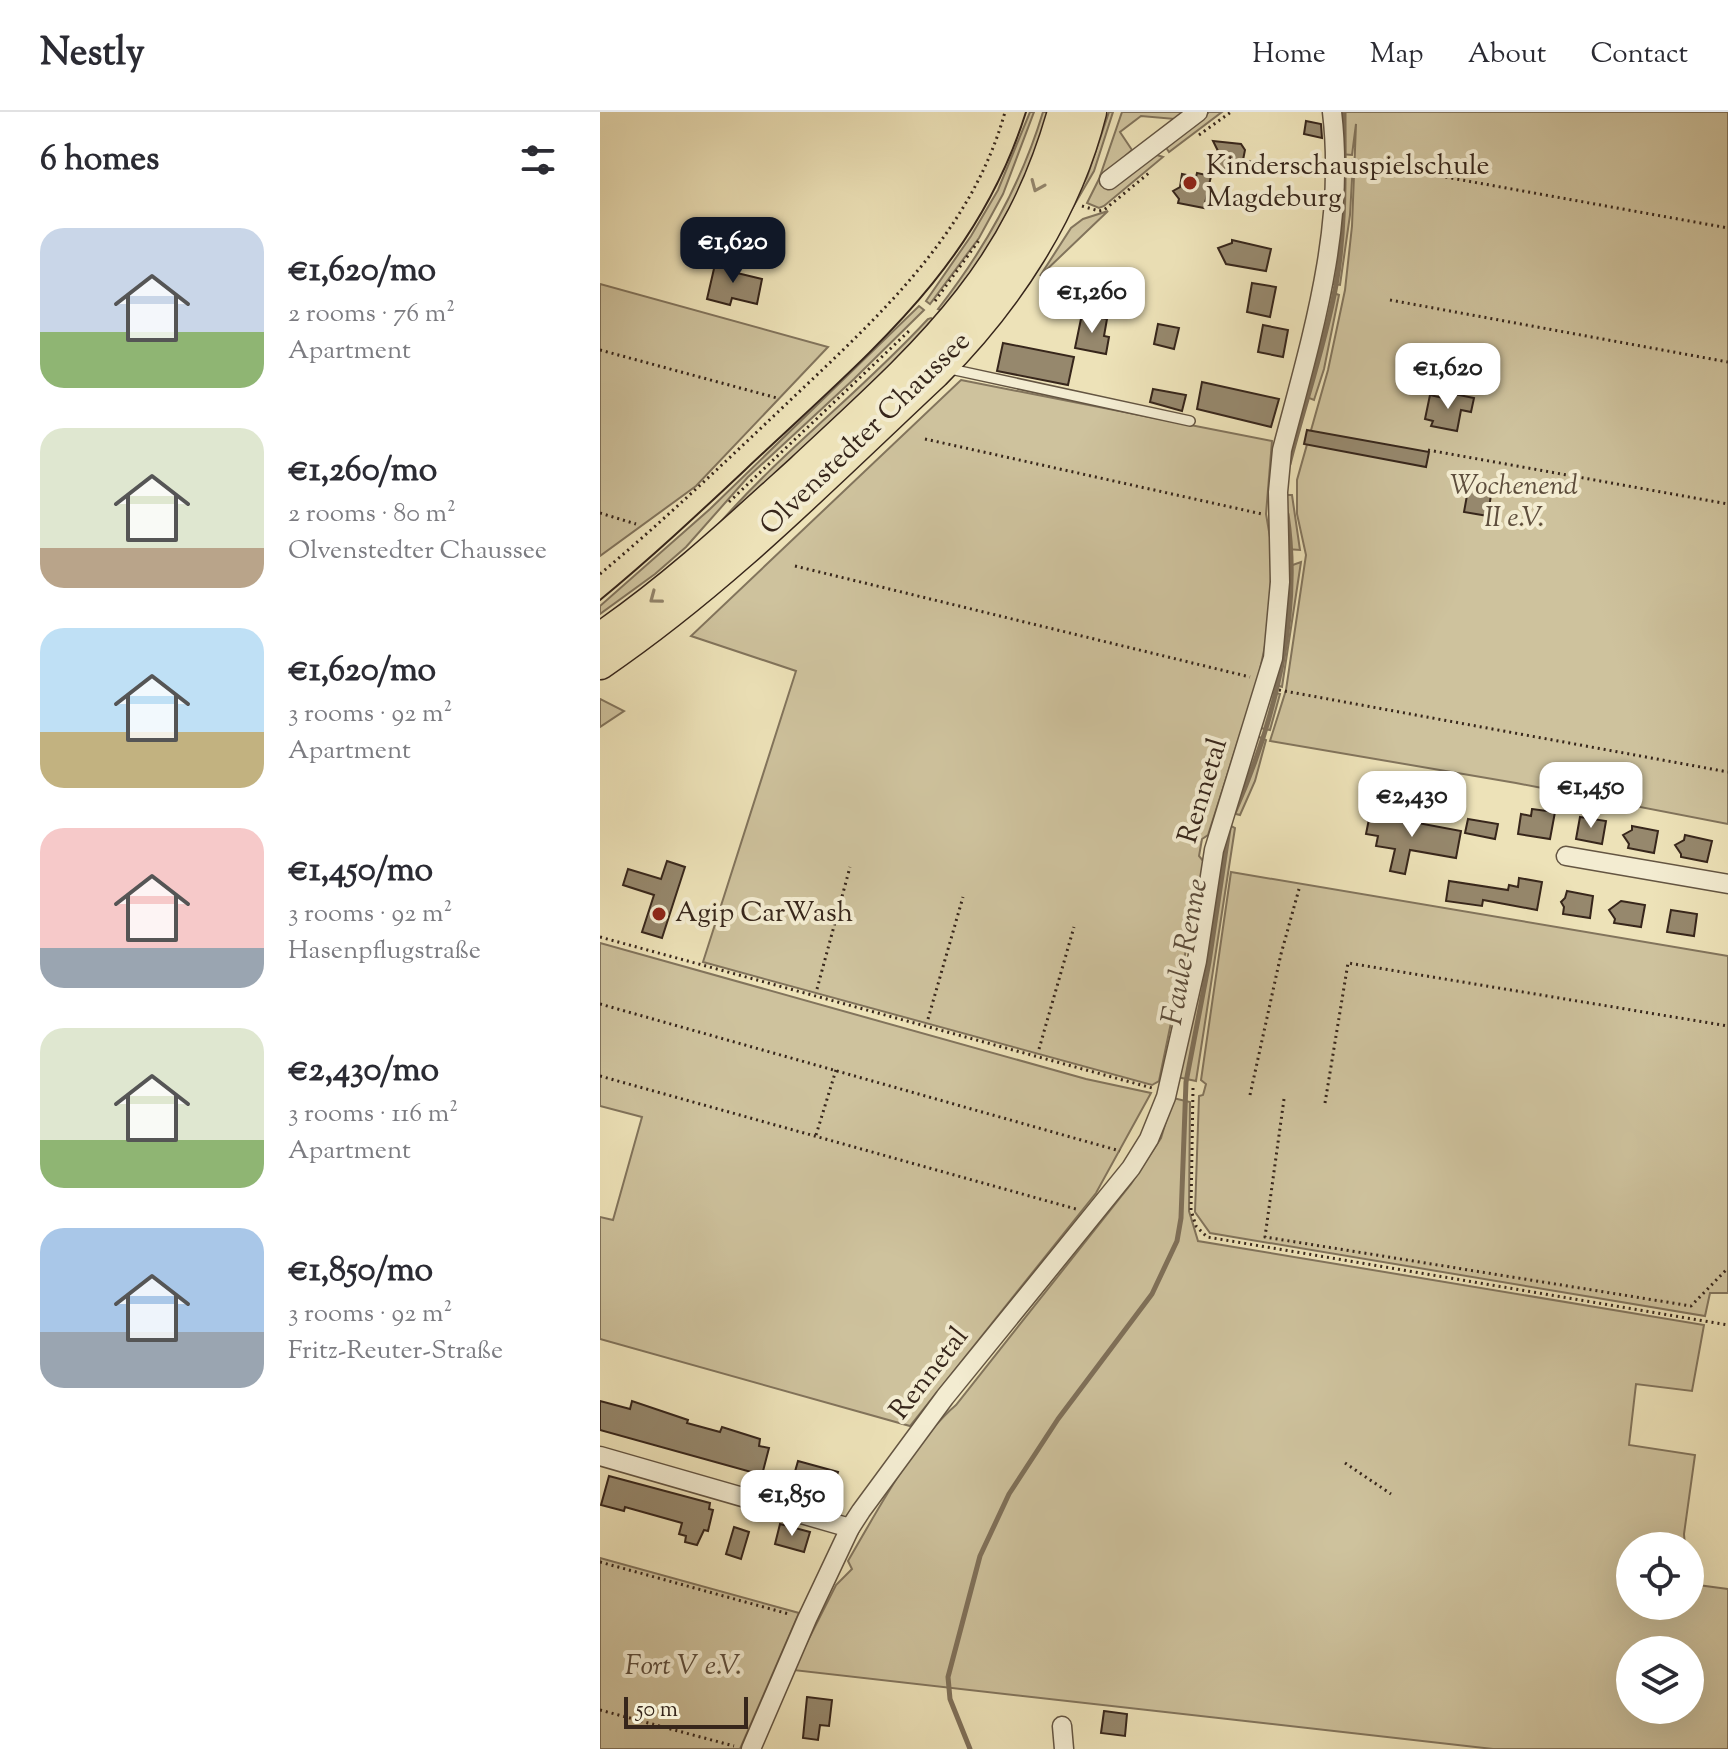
<!DOCTYPE html>
<html lang="en">
<head>
<meta charset="utf-8">
<style>
  body { margin:0; font-family:"Sorts Mill Goudy",serif; background:#f2f2f3; color:#2b2b33; height:100vh; display:flex; flex-direction:column; font-size:30px; white-space:nowrap }
  * { box-sizing:border-box; margin:0 }
  p { font-size:26px; color:#7c7c81 }
  .icon { flex:none; width:44px; height:44px; fill:none; stroke:currentColor; stroke-width:2; stroke-linecap:round; stroke-linejoin:round }
  .map { position:relative; flex:1; overflow:hidden }
  .panel { display:flex; flex-direction:column; background:#fff; width:600px }
  .panel>* { flex:none }
  .buttons { position:absolute; left:1016px; top:1420px; display:grid; gap:16px }
  .buttons a { display:grid; place-items:center; width:88px; height:88px; border-radius:50%; background:#fff; box-shadow:0 8px 32px #0002; font-size:40px }
  .scale { position:absolute; left:24px; bottom:20px; width:124px; box-sizing:border-box; padding-left:8px; border:4px solid #37261b; border-top:0; font-size:22px; line-height:28px; white-space:nowrap; color:#37261b; -webkit-text-stroke:6px #f3ecd1; paint-order:stroke }
  .price { position:absolute; translate:-50% -68px; padding:0 18px; border-radius:16px; background:#fff; color:#222; font-size:26px; line-height:52px; filter:drop-shadow(0 2px 4px #0008) }
  .price::after { content:''; position:absolute; left:50%; top:48px; width:24px; height:18px; margin-left:-12px; background:inherit; clip-path:polygon(0 0,100% 0,50% 100%) }
  .price.selected { background:#111827; color:#fff }
  ul { padding:0; list-style:none }
  li { display:flex; align-items:center; gap:24px; height:200px; padding:0 40px }
  li span { display:grid; place-items:center; flex:none; width:224px; height:160px; border-radius:24px; color:#555 }
  li>.icon { margin-inline-start:auto }
  span .icon { width:96px; height:96px; fill:#fffc; stroke-width:1 }
  li b { font-size:34px }
  h2 { display:flex; justify-content:space-between; align-items:center; height:96px; padding:0 40px; font-size:34px }
  header { display:flex; align-items:center; gap:48px; box-sizing:border-box; height:112px; padding:0 40px; background:#fff; border-bottom:2px solid #e1e1e2 }
  header strong { font-size:38px }
  nav { display:flex; gap:44px; margin-inline-start:auto; font-size:28px }
  main { display:flex; flex:1; min-height:0 }
  .map>svg:first-child { display:block }
  .green { fill:#cec29d; stroke:#82745c; stroke-width:2; fill-rule:evenodd }
  .lines { fill:none; stroke-linecap:round; stroke-linejoin:round }
  .stream { stroke:#7f7059; stroke-width:5 }
  .building { fill:#96886d; stroke:#37261b; stroke-width:2 }
  .service-casing { stroke:#645542; stroke-width:12 }
  .minor-casing { stroke:#645542; stroke-width:21 }
  .primary-casing { stroke:#37261b; stroke-width:33 }
  .path { stroke:#37261b; stroke-width:3; stroke-dasharray:2 4; stroke-linecap:butt }
  .service { stroke:#f3ecd1; stroke-width:9 }
  .minor { stroke:#f3ecd1; stroke-width:18 }
  .primary { stroke:#ede2b8; stroke-width:30 }
  .tram { stroke:#37261b; stroke-width:2 }
  .oneway { stroke:#92846a }
  .poi-dot { fill:#8f2418; stroke:#f3ecd1; stroke-width:3 }
  .labels { text-anchor:middle; dominant-baseline:central; stroke-width:8; stroke-linejoin:round; paint-order:stroke }
  .poi-label { font-size:28px; fill:#37261b; stroke:#f3ecd1; text-anchor:start }
  .street-label { font-size:28px; fill:#37261b; stroke:#f3ecd1 }
  .park-label { font-size:28px; font-style:italic; fill:#5d4d3c; stroke:#f3ecd1 }
  .water-label { font-size:30px; font-style:italic; fill:#5b4b3a; stroke:#f3ecd1 }
</style>
</head>
<body>
<header>
<strong>Nestly</strong>
<nav><a>Home</a><a>Map</a><a>About</a><a>Contact</a></nav>
</header>
<main>
<section class="panel">
<h2>6 homes<svg class="icon" aria-label="filters" viewBox="0 0 24 24"><path d="M4 7h16M4 17h16"/><circle cx="9" cy="7" r="2"/><circle cx="15" cy="17" r="2"/></svg></h2>
<ul>
<li><span style="background:linear-gradient(#c9d6e8 65%,#8fb573 0)"><svg class="icon" aria-label="home" viewBox="0 0 24 24"><path d="M3 11l9-7 9 7M6 9v11h12V9"/></svg></span><div><b>€1,620/mo</b><p>2 rooms · 76 m²</p><p>Apartment</p></div></li>
<li><span style="background:linear-gradient(#dfe7d0 75%,#b9a48a 0)"><svg class="icon" aria-label="home" viewBox="0 0 24 24"><path d="M3 11l9-7 9 7M6 9v11h12V9"/></svg></span><div><b>€1,260/mo</b><p>2 rooms · 80 m²</p><p>Olvenstedter Chaussee</p></div></li>
<li><span style="background:linear-gradient(#bfe0f5 65%,#c2b280 0)"><svg class="icon" aria-label="home" viewBox="0 0 24 24"><path d="M3 11l9-7 9 7M6 9v11h12V9"/></svg></span><div><b>€1,620/mo</b><p>3 rooms · 92 m²</p><p>Apartment</p></div></li>
<li><span style="background:linear-gradient(#f6c9c9 75%,#9aa5b1 0)"><svg class="icon" aria-label="home" viewBox="0 0 24 24"><path d="M3 11l9-7 9 7M6 9v11h12V9"/></svg></span><div><b>€1,450/mo</b><p>3 rooms · 92 m²</p><p>Hasenpflugstraße</p></div></li>
<li><span style="background:linear-gradient(#dfe7d0 70%,#8fb573 0)"><svg class="icon" aria-label="home" viewBox="0 0 24 24"><path d="M3 11l9-7 9 7M6 9v11h12V9"/></svg></span><div><b>€2,430/mo</b><p>3 rooms · 116 m²</p><p>Apartment</p></div></li>
<li><span style="background:linear-gradient(#a9c7e8 65%,#9aa5b1 0)"><svg class="icon" aria-label="home" viewBox="0 0 24 24"><path d="M3 11l9-7 9 7M6 9v11h12V9"/></svg></span><div><b>€1,850/mo</b><p>3 rooms · 92 m²</p><p>Fritz-Reuter-Straße</p></div></li>
</ul>
</section>
<div class="map">
<svg width="1128" height="1637" viewBox="0 0 1128 1637">
  <rect width="100%" height="100%" fill="#ede2b8"/>
  <filter id="stains"><feTurbulence type="fractalNoise" baseFrequency=".0025" numOctaves="4"/><feColorMatrix values="0 0 0 0 .2 0 0 0 0 .09 0 0 0 0 .02 0 0 0 .5 -.17"/></filter>
  <radialGradient id="worn" r=".72"><stop offset=".6" stop-color="#630" stop-opacity="0"/><stop offset="1" stop-color="#630" stop-opacity=".3"/></radialGradient>
  <g class="green">
    <polygon points="430,0 434,0 403,82 379,126 330,192 326,189 371,124 398,78"/>
    <path d="M 443,0 L 454,0 L 435,59 L 348,201 L 338,197 C 385,137 421,73 443,0 Z"/>
    <polygon points="509,0 513,0 494,59 448,138 487,65"/>
    <polygon points="522,0 585,0 575,7 541,4 520,20 532,38 504,63 554,42 563,45 504,94 499,96 487,91 499,67"/>
    <polygon points="609,0 622,0 569,40 565,34"/>
    <polygon points="739,0 1128,0 1128,712 916,671 670,629 686,578 706,443 697,402 697,368 728,258 745,178 752,114 756,12 752,43 740,42"/>
    <polygon points="741,49 753,50 750,103 740,173 732,172"/>
    <polygon points="508,99 440,164 471,116 483,107"/>
    <polygon points="0,172 228,235 96,374 0,444"/>
    <polygon points="731,180 739,183 724,257 714,288 704,284"/>
    <polygon points="319,194 324,198 254,267 148,365 86,435 55,462 0,502 0,494 110,397"/>
    <path d="M 331,206 L 335,209 L 173,371 L 111,421 C 177,343 259,282 328,207 Z"/>
    <polygon points="361,268 672,329 666,402 672,437 669,515 658,567 608,723 602,727 599,744 604,750 559,969 552,973 103,850 196,559 91,524"/>
    <polygon points="683,383 692,383 700,438 687,437"/>
    <polygon points="701,450 682,575 671,571 687,455"/>
    <polygon points="671,580 680,582 670,618 660,616"/>
    <polygon points="0,587 24,599 0,615"/>
    <polygon points="657,624 666,628 655,669 640,703 632,701"/>
    <polygon points="627,712 635,716 596,969 577,965"/>
    <polygon points="631,760 1128,844 1128,1181 1110,1181 1105,1204 610,1121 595,1100 599,984 603,983 606,972 601,968"/>
    <polygon points="0,831 486,967 551,981 496,1081 310,1314 0,1227 0,1105 13,1108 42,1005 0,994"/>
    <path d="M 573,986 L 590,990 L 589,1099 L 598,1129 L 1104,1213 L 1092,1279 L 1036,1272 L 1029,1333 L 1095,1343 L 1084,1422 L 1085,1434 L 1030,1434 L 1030,1494 L 1090,1494 L 1090,1472 L 1128,1477 L 1128,1637 L 893,1637 L 193,1558 L 236,1473 L 252,1457 L 248,1449 C 276,1401 314,1329 356,1293 L 531,1072 L 561,1026 ZM 1030,1538 L 1090,1538 L 1090,1598 L 1030,1598 Z"/>
    <polygon points="0,1446 199,1501 140,1637 0,1637"/>
  </g>
  <g class="lines">
    <g class="stream">
      <path d="M 689,352 C 704,293 725,234 736,173 C 746,116 744,57 744,0"/>
      <path d="M 635,699 C 675,609 702,501 687,402"/>
      <polyline points="370,1637 350,1587 348,1565 380,1444 409,1382 458,1307 552,1182 577,1129 581,1106 586,970 609,850 629,717"/>
    </g>
  </g>
  <g class="building">
    <polygon points="706,9 721,12 722,26 704,22"/>
    <polygon points="613,29 641,32 645,38 643,48 653,50 650,62 610,54 612,43 618,39"/>
    <polygon points="597,61 611,64 604,96 578,91 579,87 573,79 580,75 582,62 596,65"/>
    <polygon points="632,128 671,137 666,159 626,152 618,136 632,131"/>
    <polygon points="116,148 139,153 137,161 162,167 157,192 132,186 130,193 107,187"/>
    <polygon points="652,171 676,175 670,205 647,200"/>
    <polygon points="482,202 507,207 504,224 509,225 506,242 475,236"/>
    <polygon points="558,212 579,216 574,237 554,232"/>
    <polygon points="663,213 688,218 683,245 658,240"/>
    <polygon points="403,231 474,245 468,273 397,259"/>
    <polygon points="602,270 679,287 671,315 597,297"/>
    <polygon points="553,277 586,283 582,299 550,290"/>
    <polygon points="849,281 874,286 871,300 861,298 857,319 831,314 833,309 825,307 830,283 848,287"/>
    <polygon points="707,318 829,340 826,355 704,332"/>
    <polygon points="868,378 891,382 888,404 864,400"/>
    <polygon points="932,697 955,700 950,727 918,722 921,702 931,704"/>
    <polygon points="770,702 861,719 856,746 810,738 805,762 790,759 795,737 776,734 778,724 766,722"/>
    <polygon points="980,705 1006,709 1002,732 976,727"/>
    <polygon points="868,707 898,712 895,727 865,721"/>
    <polygon points="1032,714 1058,719 1054,741 1028,736 1029,732 1023,723 1032,718"/>
    <polygon points="1085,723 1112,729 1107,750 1081,745 1081,742 1075,733 1084,728"/>
    <polygon points="67,749 85,755 62,826 42,820 54,783 23,773 28,757 61,767"/>
    <polygon points="919,766 942,770 937,798 883,788 882,794 846,789 849,769 908,778 909,773 918,775"/>
    <polygon points="967,779 993,784 990,806 963,802 964,795 961,790 965,786"/>
    <polygon points="1021,789 1045,793 1041,815 1014,811 1015,807 1009,798"/>
    <polygon points="1071,798 1097,802 1094,824 1067,820"/>
    <polygon points="0,1289 30,1297 32,1289 88,1308 87,1311 120,1320 122,1315 160,1327 159,1334 169,1336 162,1363 0,1318"/>
    <polygon points="198,1349 238,1360 231,1383 192,1370"/>
    <polygon points="9,1364 110,1391 109,1397 113,1398 108,1419 104,1418 97,1433 85,1430 86,1424 79,1422 82,1411 25,1395 24,1399 1,1393"/>
    <polygon points="180,1412 210,1420 204,1440 175,1432"/>
    <polygon points="134,1415 149,1420 141,1447 126,1442"/>
    <polygon points="207,1585 232,1588 229,1614 220,1613 218,1628 203,1626"/>
    <polygon points="504,1599 527,1602 525,1624 501,1621"/>
  </g>
  <g class="lines">
    <g class="service-casing">
      <polyline id="service" points="350,251 355,258 590,309"/>
    </g>
    <g class="minor-casing">
      <g id="minor">
        <polyline points="509,68 598,0"/>
        <polyline points="966,744 1128,772"/>
        <polyline points="0,1344 250,1416"/>
        <polyline points="462,1614 464,1637"/>
        <path d="M 151,1637 L 207,1507 L 250,1416 L 261,1399 L 345,1285 L 531,1056 L 549,1027 L 566,985 L 597,849 L 614,738 L 673,546 L 680,470 L 678,380 L 682,338 C 711,227 746,117 732,0"/>
      </g>
    </g>
    <g class="primary-casing">
      <g id="primary">
        <path d="M 0,526 C 73,476 136,417 201,358 C 322,245 416,167 463,0"/>
        <path d="M 0,552 C 122,469 227,362 335,261 C 407,189 466,100 491,0"/>
      </g>
    </g>
    <g class="path">
      <polyline points="599,23 631,0"/>
      <polyline points="751,48 1128,116"/>
      <polyline points="482,94 499,99 504,98 549,61"/>
      <polyline points="790,188 1128,250"/>
      <polyline points="335,189 380,127"/>
      <polyline points="0,238 177,286"/>
      <polyline points="325,327 662,402"/>
      <polyline points="828,338 1128,392"/>
      <polyline points="129,390 309,219"/>
      <polyline points="0,401 36,412"/>
      <polyline points="195,454 650,565"/>
      <path d="M 0,462 C 62,410 121,354 180,298 C 271,211 370,126 405,0"/>
      <polyline points="679,578 1128,660"/>
      <polyline points="0,825 552,976"/>
      <polyline points="217,877 250,755"/>
      <polyline points="0,892 520,1039"/>
      <polyline points="328,907 363,785"/>
      <polyline points="439,937 474,815"/>
      <polyline points="0,964 476,1097"/>
      <polyline points="593,976 591,1098 596,1114 607,1125 1128,1213"/>
      <polyline points="650,983 681,842 699,777"/>
      <polyline points="684,987 665,1125 1091,1194 1128,1156"/>
      <polyline points="725,991 748,851 1128,914"/>
      <polyline points="216,1023 236,958"/>
      <polyline points="745,1351 791,1382"/>
      <polyline points="0,1450 189,1502"/>
      <polyline points="0,1598 134,1634"/>
    </g>
    <use href="#service" class="service"/>
    <use href="#minor" class="minor"/>
    <use href="#primary" class="primary"/>
    <path class="tram" d="M 0,488 C 61,438 118,383 176,329 C 284,228 380,146 426,0"/>
  </g>
  <defs><path id="oneway-chevron" d="M-2-3.5L2.5 0L-2 3.5" fill="none" stroke-width="1.6" stroke-linecap="round" stroke-linejoin="round" transform="scale(2)"/></defs>
  <g class="oneway">
    <use href="#oneway-chevron" transform="translate(437 74) rotate(113)"/>
    <use href="#oneway-chevron" transform="translate(55 486) rotate(143)"/>
  </g>
  <g class="poi-dot">
    <circle cx="590" cy="71" r="8"/>
    <circle cx="59" cy="802" r="8"/>
  </g>
  <g class="labels">
    <g class="poi-label">
      <text x="606" y="55">Kinderschauspielschule<tspan x="606" dy="32">Magdeburg</tspan></text>
      <text x="75" y="802">Agip CarWash</text>
    </g>
    <g class="street-label">
      <text transform="translate(266 322) rotate(-44)">Olvenstedter Chaussee</text>
      <text transform="translate(604 679) rotate(-73)">Rennetal</text>
      <text transform="translate(330 1262) rotate(-52)">Rennetal</text>
    </g>
    <g class="park-label">
      <text x="914" y="375">Wochenend<tspan x="914" dy="32">II e.V.</tspan></text>
      <text x="83" y="1555">Fort V e.V.</text>
    </g>
    <g class="water-label">
      <text transform="translate(586 840) rotate(-80)">Faule Renne</text>
    </g>
  </g>
  <rect width="100%" height="100%" filter="url(#stains)"/>
  <rect width="100%" height="100%" fill="url(#worn)"/>
</svg>
<div class="buttons">
<a><svg class="icon" aria-label="locate" viewBox="0 0 24 24"><circle cx="12" cy="12" r="6"/><path d="M12 2v4M12 18v4M2 12h4M18 12h4"/></svg></a>
<a><svg class="icon" aria-label="layers" viewBox="0 0 24 24"><path d="M12 4l9 5-9 5-9-5zM3 14l9 5 9-5"/></svg></a>
</div>
<div class="scale">50 m</div>
<b class="price selected" style="left:133px;top:173px">€1,620</b>
<b class="price" style="left:492px;top:223px">€1,260</b>
<b class="price" style="left:848px;top:299px">€1,620</b>
<b class="price" style="left:991px;top:718px">€1,450</b>
<b class="price" style="left:812px;top:727px">€2,430</b>
<b class="price" style="left:192px;top:1426px">€1,850</b>
</div>
</main>
</body>
</html>
